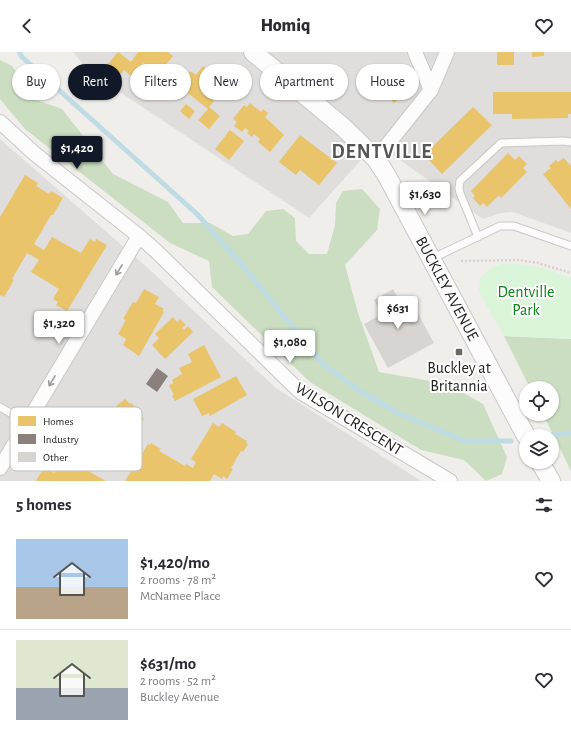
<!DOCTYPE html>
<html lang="en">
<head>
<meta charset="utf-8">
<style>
  body { margin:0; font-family:"Alegreya Sans",sans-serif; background:#f7f7f7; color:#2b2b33; height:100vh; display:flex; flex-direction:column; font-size:15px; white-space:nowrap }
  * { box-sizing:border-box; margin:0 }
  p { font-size:13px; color:#7c7c81 }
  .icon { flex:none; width:22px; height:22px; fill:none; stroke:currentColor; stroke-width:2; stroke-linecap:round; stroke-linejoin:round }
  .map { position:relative; height:429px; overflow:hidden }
  .side { display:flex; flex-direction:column; background:#fff; flex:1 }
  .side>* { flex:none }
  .hud { position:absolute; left:12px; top:12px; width:547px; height:36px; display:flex; gap:8px }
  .buttons { position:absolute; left:519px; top:329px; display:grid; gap:8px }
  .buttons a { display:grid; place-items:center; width:40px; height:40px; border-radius:50%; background:#fff; box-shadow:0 1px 3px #0004; font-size:20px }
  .price { position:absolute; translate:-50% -34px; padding:0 9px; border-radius:4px; background:#fff; color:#222; font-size:13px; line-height:26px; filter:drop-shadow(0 1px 2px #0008) }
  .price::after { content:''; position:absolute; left:50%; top:24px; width:12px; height:9px; margin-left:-6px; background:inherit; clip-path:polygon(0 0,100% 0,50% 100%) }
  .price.current { background:#111827; color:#fff }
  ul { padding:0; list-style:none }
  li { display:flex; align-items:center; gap:12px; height:100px; padding:0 16px }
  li+li { border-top:1px solid #e1e1e2 }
  li span { display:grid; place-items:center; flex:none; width:112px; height:80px; border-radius:0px; color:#555 }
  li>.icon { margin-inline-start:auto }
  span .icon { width:48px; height:48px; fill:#fffc; stroke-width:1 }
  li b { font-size:17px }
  h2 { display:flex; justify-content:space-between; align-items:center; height:48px; padding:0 16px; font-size:17px }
  .pill { padding:0 14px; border-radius:18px; background:#fff; box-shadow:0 1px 3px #0004; font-size:14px; line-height:36px }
  .pill.current { background:#111827; color:#fff }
  header { display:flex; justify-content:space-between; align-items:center; height:52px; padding:0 16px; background:#fff; font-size:18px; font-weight:800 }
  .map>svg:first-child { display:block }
  .residential { fill:#dfdedc }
  .forest { fill:#cbdec1 }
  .park { fill:#daf5da }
  .homes { fill:#e9c46a }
  .industry { fill:#8a817c }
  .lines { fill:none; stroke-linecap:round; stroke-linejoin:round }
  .stream { stroke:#bfdbe3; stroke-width:5 }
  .building { fill:#d7d4d2 }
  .service-casing { stroke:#c9c8c7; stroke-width:9 }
  .minor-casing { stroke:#c9c8c7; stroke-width:16 }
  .tertiary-casing { stroke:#c9c8c7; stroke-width:20 }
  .path { stroke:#dccecd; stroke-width:2.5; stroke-dasharray:2 2; stroke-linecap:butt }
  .service { stroke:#fdfcfc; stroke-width:7 }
  .minor { stroke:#fdfcfc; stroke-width:14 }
  .tertiary { stroke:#fdfcfc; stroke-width:18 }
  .oneway { stroke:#9a9a9a }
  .poi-dot { fill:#6a6968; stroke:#fff; stroke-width:1.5 }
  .labels { text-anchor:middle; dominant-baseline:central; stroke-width:4; stroke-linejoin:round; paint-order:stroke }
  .street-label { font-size:16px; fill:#222; stroke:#fff }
  .park-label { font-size:16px; fill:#0c8416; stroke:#fff }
  .poi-label { font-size:16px; fill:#222; stroke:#fff }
  .district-label { font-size:20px; font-weight:bold; letter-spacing:1px; fill:#555; stroke:#fff }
  .key { fill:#fff; stroke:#bdbdbd; stroke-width:1 }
  .key-label { font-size:11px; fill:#222 }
</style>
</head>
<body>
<header><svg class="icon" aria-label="back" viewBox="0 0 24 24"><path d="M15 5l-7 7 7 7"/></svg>Homiq<svg class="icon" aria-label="heart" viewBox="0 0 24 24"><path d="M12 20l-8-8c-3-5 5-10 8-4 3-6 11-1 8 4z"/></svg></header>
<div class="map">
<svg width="571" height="429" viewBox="0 0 571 429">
  <rect width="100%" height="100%" fill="#f0eeeb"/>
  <g class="residential">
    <polygon points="73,0 571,0 571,181 513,160 501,161 483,167 376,91 309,166 90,20"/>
    <polygon points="0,87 149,217 276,336 421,429 0,429"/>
  </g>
  <g class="forest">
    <polygon points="0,8 12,14 36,48 62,57 113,122 168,150 183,171 210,171 233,184 248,182 266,159 283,157 295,166 296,189 309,202 327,202 335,173 336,151 343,139 362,137 380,157 377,178 345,213 358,261 379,320 448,332 483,352 507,405 502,422 486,429 464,408 421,398 310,330 212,235 209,209 170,191 25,77 0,47"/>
    <polygon points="504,284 571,287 571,419 543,362 552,362 552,336 530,336"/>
  </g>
  <path class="park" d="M 500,212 L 519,212 L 544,216 L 571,226 L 571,287 L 504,284 L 479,240 C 476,223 487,219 500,212 Z"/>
  <g class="homes">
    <polygon points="118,0 131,10 138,0 168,0 173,4 158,22 143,11 132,25 124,18 116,28 103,18"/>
    <rect x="497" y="0" width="17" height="13"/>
    <polygon points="532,0 544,0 544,4 532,5"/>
    <polygon points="203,14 219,27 215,32 222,38 209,55 220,64 209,77 198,68 208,57 184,38 190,31 184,27 190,19 196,23"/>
    <polygon points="384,14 386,19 394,16 399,27 394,29 396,32 389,35 388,32 368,41 361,24"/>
    <polygon points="143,24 151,30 145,37 137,31"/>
    <polygon points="400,32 407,40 394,51 387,44"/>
    <polygon points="493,40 571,40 571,62 568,62 568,66 512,67 512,62 493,62"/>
    <polygon points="250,51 261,60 263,57 268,61 265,65 284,83 270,100 258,90 260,87 254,82 252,85 247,81 249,79 245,76 242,80 234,74 237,70 233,67 244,53 247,55"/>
    <polygon points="186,52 195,59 189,67 180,59"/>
    <polygon points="473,55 492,73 442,122 424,103"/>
    <polygon points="230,78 244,89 229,108 215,97"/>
    <polygon points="300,83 337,111 319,133 300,118 296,123 279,110"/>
    <polygon points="508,101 515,108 519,104 527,112 523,116 527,120 501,146 499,143 487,155 483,151 480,154 473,146 475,144 471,139"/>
    <polygon points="564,106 571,114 571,157 543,122 551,116 549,114 556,108 558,110"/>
    <polygon points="25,123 38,131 36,134 49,142 51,139 63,146 53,163 51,163 34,192 44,198 52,185 81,201 90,187 95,190 96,187 107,193 67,259 56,253 58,250 53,247 59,237 31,220 39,208 27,201 12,227 14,228 4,245 0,243 0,165"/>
    <polygon points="144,237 159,245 155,252 164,257 162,259 164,260 139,304 123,293 126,287 118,282 126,268 123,267 133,250 136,251"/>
    <polygon points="173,265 177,270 180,267 186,273 182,276 184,278 188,274 193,280 165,307 152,293 159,286 155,282"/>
    <polygon points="204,293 221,325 175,349 172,344 174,343 169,333 174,331 172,328 182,322 179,316 192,310 188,302"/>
    <polygon points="236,324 247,343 210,364 209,361 202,364 193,347"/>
    <polygon points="125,347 130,352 131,351 137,357 136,359 144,367 123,387 114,378 95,396 89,390 74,404 67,397 61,402 50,391 62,380 60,378 71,367 78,375 87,366 92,371 94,369 90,364 98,357 105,365 115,356 120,361 121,359 116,354"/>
    <polygon points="213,371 219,375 222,371 236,380 235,382 247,389 246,391 248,392 243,400 241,399 231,416 233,417 227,427 223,424 222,427 214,422 210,429 125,429 134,415 132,414 136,407 138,408 148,392 150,393 151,391 161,397 159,399 185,414 186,412 193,416 196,410 191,407"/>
    <polygon points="62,407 78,416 79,414 106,429 36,429 44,415 54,421"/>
  </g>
  <polygon class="industry" points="157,316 168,324 157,340 146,332"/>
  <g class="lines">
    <g class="stream">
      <polyline points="19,0 22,5 197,162 237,207 324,313 360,339 398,361 464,389 511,389"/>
      <polyline points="549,383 571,381"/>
    </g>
  </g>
  <polygon class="building" points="393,237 401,252 410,247 434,291 388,316 364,272 382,262 374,248"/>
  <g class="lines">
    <g class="service-casing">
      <g id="service">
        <polyline points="478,185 460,141 459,136 460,129 501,91 564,89 571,90"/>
        <polyline points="431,207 500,174 514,174 571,194"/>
        <polyline points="0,355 27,371"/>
      </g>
    </g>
    <g class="minor-casing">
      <g id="minor">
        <polyline points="415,0 431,38"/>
        <polyline points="0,70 35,102 139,184 156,199 291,331 302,341 450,429"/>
        <polyline points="376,107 431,38 447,0"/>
        <polyline points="0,416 139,184"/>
      </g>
    </g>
    <g class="tertiary-casing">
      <g id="tertiary">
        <path id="s1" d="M 253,0 L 343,75 L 376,107 L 387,124 L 526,384"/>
        <polyline points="540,410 551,429"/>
      </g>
    </g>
    <polyline class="path" points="461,209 519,208 538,211 571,221"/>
    <use href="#service" class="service"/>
    <use href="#minor" class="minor"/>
    <use href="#tertiary" class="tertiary"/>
  </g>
  <defs><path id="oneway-shaft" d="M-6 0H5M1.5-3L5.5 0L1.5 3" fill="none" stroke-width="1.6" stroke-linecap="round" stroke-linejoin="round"/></defs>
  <g class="oneway">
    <use href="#oneway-shaft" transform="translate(119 218) rotate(121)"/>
    <use href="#oneway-shaft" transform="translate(52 329) rotate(121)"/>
  </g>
  <rect class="poi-dot" x="455" y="296" width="8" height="8" rx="2"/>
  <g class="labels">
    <g class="street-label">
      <text stroke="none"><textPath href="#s1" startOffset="311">BUCKLEY AVENUE</textPath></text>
      <text transform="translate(349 367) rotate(32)">WILSON CRESCENT</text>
    </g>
    <g class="park-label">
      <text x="526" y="240">Dentville<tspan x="526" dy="18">Park</tspan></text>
    </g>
    <g class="poi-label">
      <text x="459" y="316">Buckley at<tspan x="459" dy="18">Britannia</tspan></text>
    </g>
    <g class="district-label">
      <text x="382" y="100">DENTVILLE</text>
    </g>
  </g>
  <rect x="10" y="355" width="132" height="64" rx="6" class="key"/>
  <rect x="18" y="364" width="18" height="10" fill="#e9c46a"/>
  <rect x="18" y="382" width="18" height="10" fill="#8a817c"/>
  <rect x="18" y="400" width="18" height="10" fill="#d7d4d2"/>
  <g class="key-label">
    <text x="43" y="373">Homes</text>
    <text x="43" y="391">Industry</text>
    <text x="43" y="409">Other</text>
  </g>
</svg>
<div class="buttons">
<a><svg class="icon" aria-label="locate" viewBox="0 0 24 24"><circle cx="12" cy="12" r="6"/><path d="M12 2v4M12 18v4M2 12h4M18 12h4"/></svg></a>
<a><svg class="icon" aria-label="layers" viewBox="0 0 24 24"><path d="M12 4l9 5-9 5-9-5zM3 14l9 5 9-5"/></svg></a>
</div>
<b class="price current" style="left:77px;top:118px">$1,420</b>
<b class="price" style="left:425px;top:164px">$1,630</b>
<b class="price" style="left:398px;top:278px">$631</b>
<b class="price" style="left:59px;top:293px">$1,320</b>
<b class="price" style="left:290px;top:312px">$1,080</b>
<div class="hud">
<a class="pill">Buy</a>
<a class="pill current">Rent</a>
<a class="pill">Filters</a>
<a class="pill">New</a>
<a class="pill">Apartment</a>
<a class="pill">House</a>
</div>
</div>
<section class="side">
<h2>5 homes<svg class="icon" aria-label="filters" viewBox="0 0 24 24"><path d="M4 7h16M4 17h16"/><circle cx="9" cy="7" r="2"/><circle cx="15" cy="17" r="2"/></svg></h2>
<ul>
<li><span style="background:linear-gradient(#a9c7e8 60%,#b9a48a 0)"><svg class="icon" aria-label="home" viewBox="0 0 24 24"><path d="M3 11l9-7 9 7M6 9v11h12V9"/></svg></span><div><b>$1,420/mo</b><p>2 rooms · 78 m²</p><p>McNamee Place</p></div><svg class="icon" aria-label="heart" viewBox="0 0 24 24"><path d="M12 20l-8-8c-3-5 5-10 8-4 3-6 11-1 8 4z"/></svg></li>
<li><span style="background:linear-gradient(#dfe7d0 60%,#9aa5b1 0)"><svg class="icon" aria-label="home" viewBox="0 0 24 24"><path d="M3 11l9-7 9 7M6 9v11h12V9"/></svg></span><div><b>$631/mo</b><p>2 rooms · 52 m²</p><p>Buckley Avenue</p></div><svg class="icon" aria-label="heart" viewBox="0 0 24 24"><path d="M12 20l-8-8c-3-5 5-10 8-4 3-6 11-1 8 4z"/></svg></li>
</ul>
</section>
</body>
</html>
